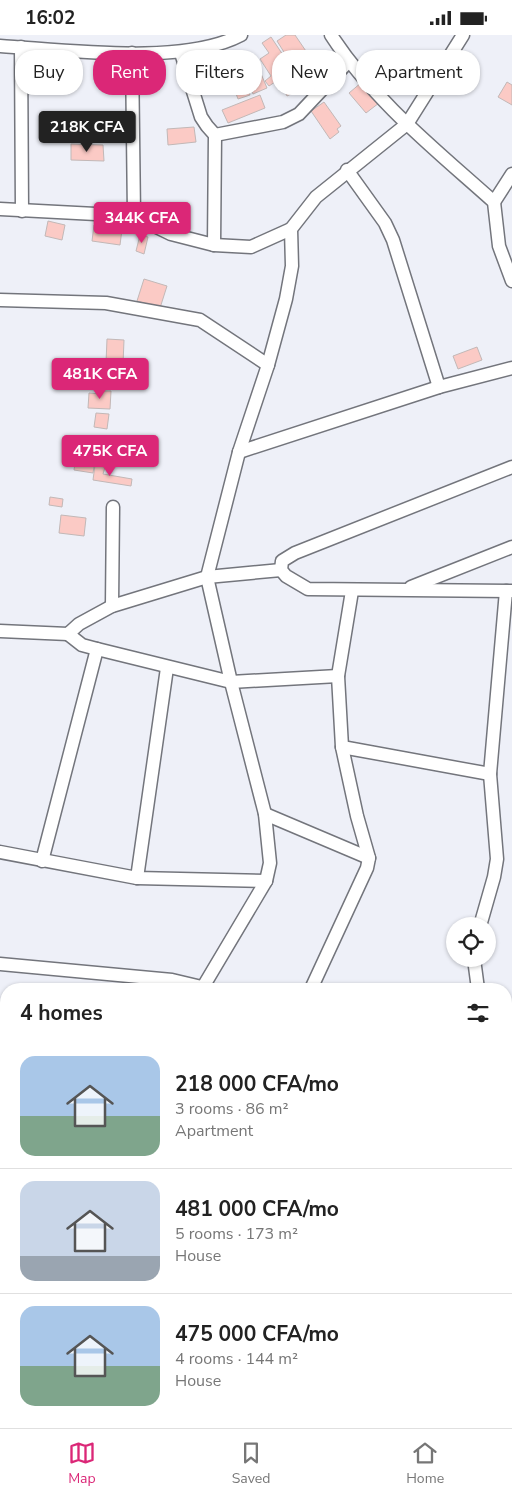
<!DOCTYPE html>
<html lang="en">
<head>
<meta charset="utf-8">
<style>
  body { margin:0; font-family:"Nunito Sans",sans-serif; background:#f6f6f6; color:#222; height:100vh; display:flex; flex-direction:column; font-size:19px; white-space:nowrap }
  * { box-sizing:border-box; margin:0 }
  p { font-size:16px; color:#767676 }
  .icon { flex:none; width:28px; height:28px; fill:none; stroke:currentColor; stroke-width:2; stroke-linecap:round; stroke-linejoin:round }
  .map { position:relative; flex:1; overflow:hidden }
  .side { position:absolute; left:0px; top:948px; width:512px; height:446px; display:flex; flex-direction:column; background:#fff; border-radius:20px 20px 0 0; box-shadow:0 1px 4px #0004 }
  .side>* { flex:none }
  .banner { position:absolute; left:15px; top:15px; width:482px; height:45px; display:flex; gap:10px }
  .tools { position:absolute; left:446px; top:882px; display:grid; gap:10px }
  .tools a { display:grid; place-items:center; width:50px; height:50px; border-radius:50%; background:#fff; box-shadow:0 1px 4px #0004; font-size:25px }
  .price { position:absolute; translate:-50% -42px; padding:0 11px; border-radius:5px; background:#db2777; color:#fff; font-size:16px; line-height:32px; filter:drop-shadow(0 1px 2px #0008) }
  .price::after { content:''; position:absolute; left:50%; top:30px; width:15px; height:11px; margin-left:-8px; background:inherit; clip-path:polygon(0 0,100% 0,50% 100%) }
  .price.active { background:#222; color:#fff }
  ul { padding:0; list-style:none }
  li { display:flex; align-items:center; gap:15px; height:125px; padding:0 20px }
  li+li { border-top:1px solid #e0e0e0 }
  li span { display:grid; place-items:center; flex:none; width:140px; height:100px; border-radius:15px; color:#555 }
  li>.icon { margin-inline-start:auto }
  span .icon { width:60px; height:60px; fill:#fffc; stroke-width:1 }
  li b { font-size:21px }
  h2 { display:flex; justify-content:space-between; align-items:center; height:60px; padding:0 20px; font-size:21px }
  .chip { padding:0 18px; border-radius:20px; background:#fff; box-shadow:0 1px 4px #0004; font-size:18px; line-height:45px }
  .chip.active { background:#db2777; color:#fff }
  .status { display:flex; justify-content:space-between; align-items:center; height:35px; padding:0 25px; background:#fff; direction:ltr }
  .status svg { height:14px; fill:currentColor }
  .menu { display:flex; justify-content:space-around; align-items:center; height:70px; border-top:1px solid #e0e0e0; background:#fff; font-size:14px; color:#767676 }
  .menu a { display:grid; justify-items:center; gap:2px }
  .menu .active { color:#db2777 }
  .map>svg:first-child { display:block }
  .building { fill:#fbcac5; stroke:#c2b8b7 }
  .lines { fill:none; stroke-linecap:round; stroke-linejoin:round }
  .street-casing { stroke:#73757c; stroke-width:15 }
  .secondary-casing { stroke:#73757c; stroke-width:20 }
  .street { stroke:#fff; stroke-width:12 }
  .secondary { stroke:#fff; stroke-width:18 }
</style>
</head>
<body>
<div class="status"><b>16:02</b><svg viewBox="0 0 49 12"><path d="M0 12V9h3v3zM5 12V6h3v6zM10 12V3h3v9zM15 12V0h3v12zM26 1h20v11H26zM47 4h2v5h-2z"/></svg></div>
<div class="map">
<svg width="512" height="1393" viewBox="0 0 512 1393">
  <rect width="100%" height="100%" fill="#eef0f8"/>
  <g class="building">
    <polygon points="286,0 295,0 310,22 294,33 277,6"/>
    <polygon points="271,2 293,35 269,51 265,46 271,41 260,24 269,18 262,8"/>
    <polygon points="254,22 267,53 253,59 240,28"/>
    <polygon points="239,27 250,60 238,64 226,32"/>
    <polygon points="295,41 301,54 287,61 280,47"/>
    <polygon points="362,47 379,68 366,78 349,58"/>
    <polygon points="507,47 512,50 512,70 498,62"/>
    <polygon points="260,60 265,73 228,88 222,75"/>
    <polygon points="324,67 341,91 337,94 339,97 330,104 311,76"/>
    <polygon points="194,92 196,107 168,110 167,94"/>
    <polygon points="71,109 103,110 104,126 71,125"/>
    <polygon points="48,186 65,190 62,205 45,201"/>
    <polygon points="94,190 122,194 120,210 92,206"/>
    <polygon points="140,200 148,202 144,219 136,216"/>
    <polygon points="144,244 167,251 160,273 137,266"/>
    <polygon points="107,304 124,305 123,329 106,328"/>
    <polygon points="477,312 482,325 458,334 453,321"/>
    <polygon points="101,356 111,356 110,374 88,373 89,358 101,359"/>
    <polygon points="96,378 109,379 107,394 94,392"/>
    <polygon points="77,416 96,420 93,438 74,435"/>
    <polygon points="95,430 105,432 103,439 132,444 131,451 93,445"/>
    <polygon points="50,462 63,464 62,472 49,470"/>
    <polygon points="61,480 86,483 84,501 59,498"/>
  </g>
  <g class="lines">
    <g class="street-casing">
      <g id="street">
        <path d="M 331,0 C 373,65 436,115 494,167 L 499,211 L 512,246"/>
        <path d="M 0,11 C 66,15 183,31 241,0"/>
        <polyline points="21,12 22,176"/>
        <polyline points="132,18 134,181"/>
        <polyline points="181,18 201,82 207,91 215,100 214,210"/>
        <polyline points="215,100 283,87 299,79 348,27"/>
        <polyline points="347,135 385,188 393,205 439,352"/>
        <polyline points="494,167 512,139"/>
        <polyline points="0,174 134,181 171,199 214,210 251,212 291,194"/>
        <polyline points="0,265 106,268 200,285 268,330"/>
        <polyline points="239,417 439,352 512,333"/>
        <polyline points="512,432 295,518 282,526 281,535 286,541 308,554 512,556"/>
        <polyline points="411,552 512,512"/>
        <polyline points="112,571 113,472"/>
        <polyline points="0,596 68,599 79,589 112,571 207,542 281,535"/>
        <polyline points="68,599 82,610 97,614 231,647 338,641"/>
        <polyline points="342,712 490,739"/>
        <polyline points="265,779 369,823"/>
        <polyline points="0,817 137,843 266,846"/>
        <polyline points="42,826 97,614"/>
        <polyline points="137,843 167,633"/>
        <polyline points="480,891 494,842 497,824 490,739 506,556"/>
        <polyline points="474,924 478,954"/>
        <polyline points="0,929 172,945 210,954"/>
        <polyline points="203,952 266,846 270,828 265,779 231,647 207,542 239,417 268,330 286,264 292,231 291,194 316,162 407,89 463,0"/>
        <polyline points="311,954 367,833 369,823 357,781 342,712 338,641 352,556"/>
        <polyline points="0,1039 6,1038"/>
        <polyline points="506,1095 512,1101"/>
        <polyline points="0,1123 6,1122"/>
        <polyline points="506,1324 512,1324"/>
        <polyline points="393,1388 394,1393"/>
        <polyline points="488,1388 489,1393"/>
      </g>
    </g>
    <g class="secondary-casing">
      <g id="secondary">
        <polyline points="506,1034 512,1026"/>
        <polyline points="0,1269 6,1302"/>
        <polyline points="112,1388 125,1393"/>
        <polyline points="266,1393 270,1388"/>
      </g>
    </g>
    <use href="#street" class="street"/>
    <use href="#secondary" class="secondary"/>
  </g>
</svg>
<div class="tools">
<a><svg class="icon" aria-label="locate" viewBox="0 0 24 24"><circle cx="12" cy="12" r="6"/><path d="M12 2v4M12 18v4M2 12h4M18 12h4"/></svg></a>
</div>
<b class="price active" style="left:87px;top:118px">218K CFA</b>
<b class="price" style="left:142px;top:209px">344K CFA</b>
<b class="price" style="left:100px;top:365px">481K CFA</b>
<b class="price" style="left:110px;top:442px">475K CFA</b>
<div class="banner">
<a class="chip">Buy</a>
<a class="chip active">Rent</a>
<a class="chip">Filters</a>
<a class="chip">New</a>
<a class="chip">Apartment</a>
</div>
<section class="side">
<h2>4 homes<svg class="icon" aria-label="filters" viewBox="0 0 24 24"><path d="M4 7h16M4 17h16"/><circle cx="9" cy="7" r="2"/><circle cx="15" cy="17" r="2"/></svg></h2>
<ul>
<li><span style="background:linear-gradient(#a9c7e8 60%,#7fa58c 0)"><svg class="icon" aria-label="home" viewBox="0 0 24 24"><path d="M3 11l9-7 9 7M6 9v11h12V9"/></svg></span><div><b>218 000 CFA/mo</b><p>3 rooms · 86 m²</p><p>Apartment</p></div></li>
<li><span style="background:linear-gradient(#c9d6e8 75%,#9aa5b1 0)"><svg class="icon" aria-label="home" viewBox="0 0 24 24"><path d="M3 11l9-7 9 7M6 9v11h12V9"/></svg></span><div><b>481 000 CFA/mo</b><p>5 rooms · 173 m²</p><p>House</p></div></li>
<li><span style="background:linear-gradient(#a9c7e8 60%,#7fa58c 0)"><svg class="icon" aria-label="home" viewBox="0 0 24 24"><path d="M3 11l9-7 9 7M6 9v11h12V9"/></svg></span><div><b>475 000 CFA/mo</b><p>4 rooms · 144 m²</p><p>House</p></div></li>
</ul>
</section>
</div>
<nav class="menu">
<a class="active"><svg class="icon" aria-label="map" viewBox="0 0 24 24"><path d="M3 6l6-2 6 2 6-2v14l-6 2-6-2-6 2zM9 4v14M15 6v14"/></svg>Map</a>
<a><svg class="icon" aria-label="saved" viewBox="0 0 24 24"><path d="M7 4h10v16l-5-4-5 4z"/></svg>Saved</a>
<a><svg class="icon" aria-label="home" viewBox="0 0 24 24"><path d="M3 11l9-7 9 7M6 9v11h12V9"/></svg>Home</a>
</nav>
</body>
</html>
